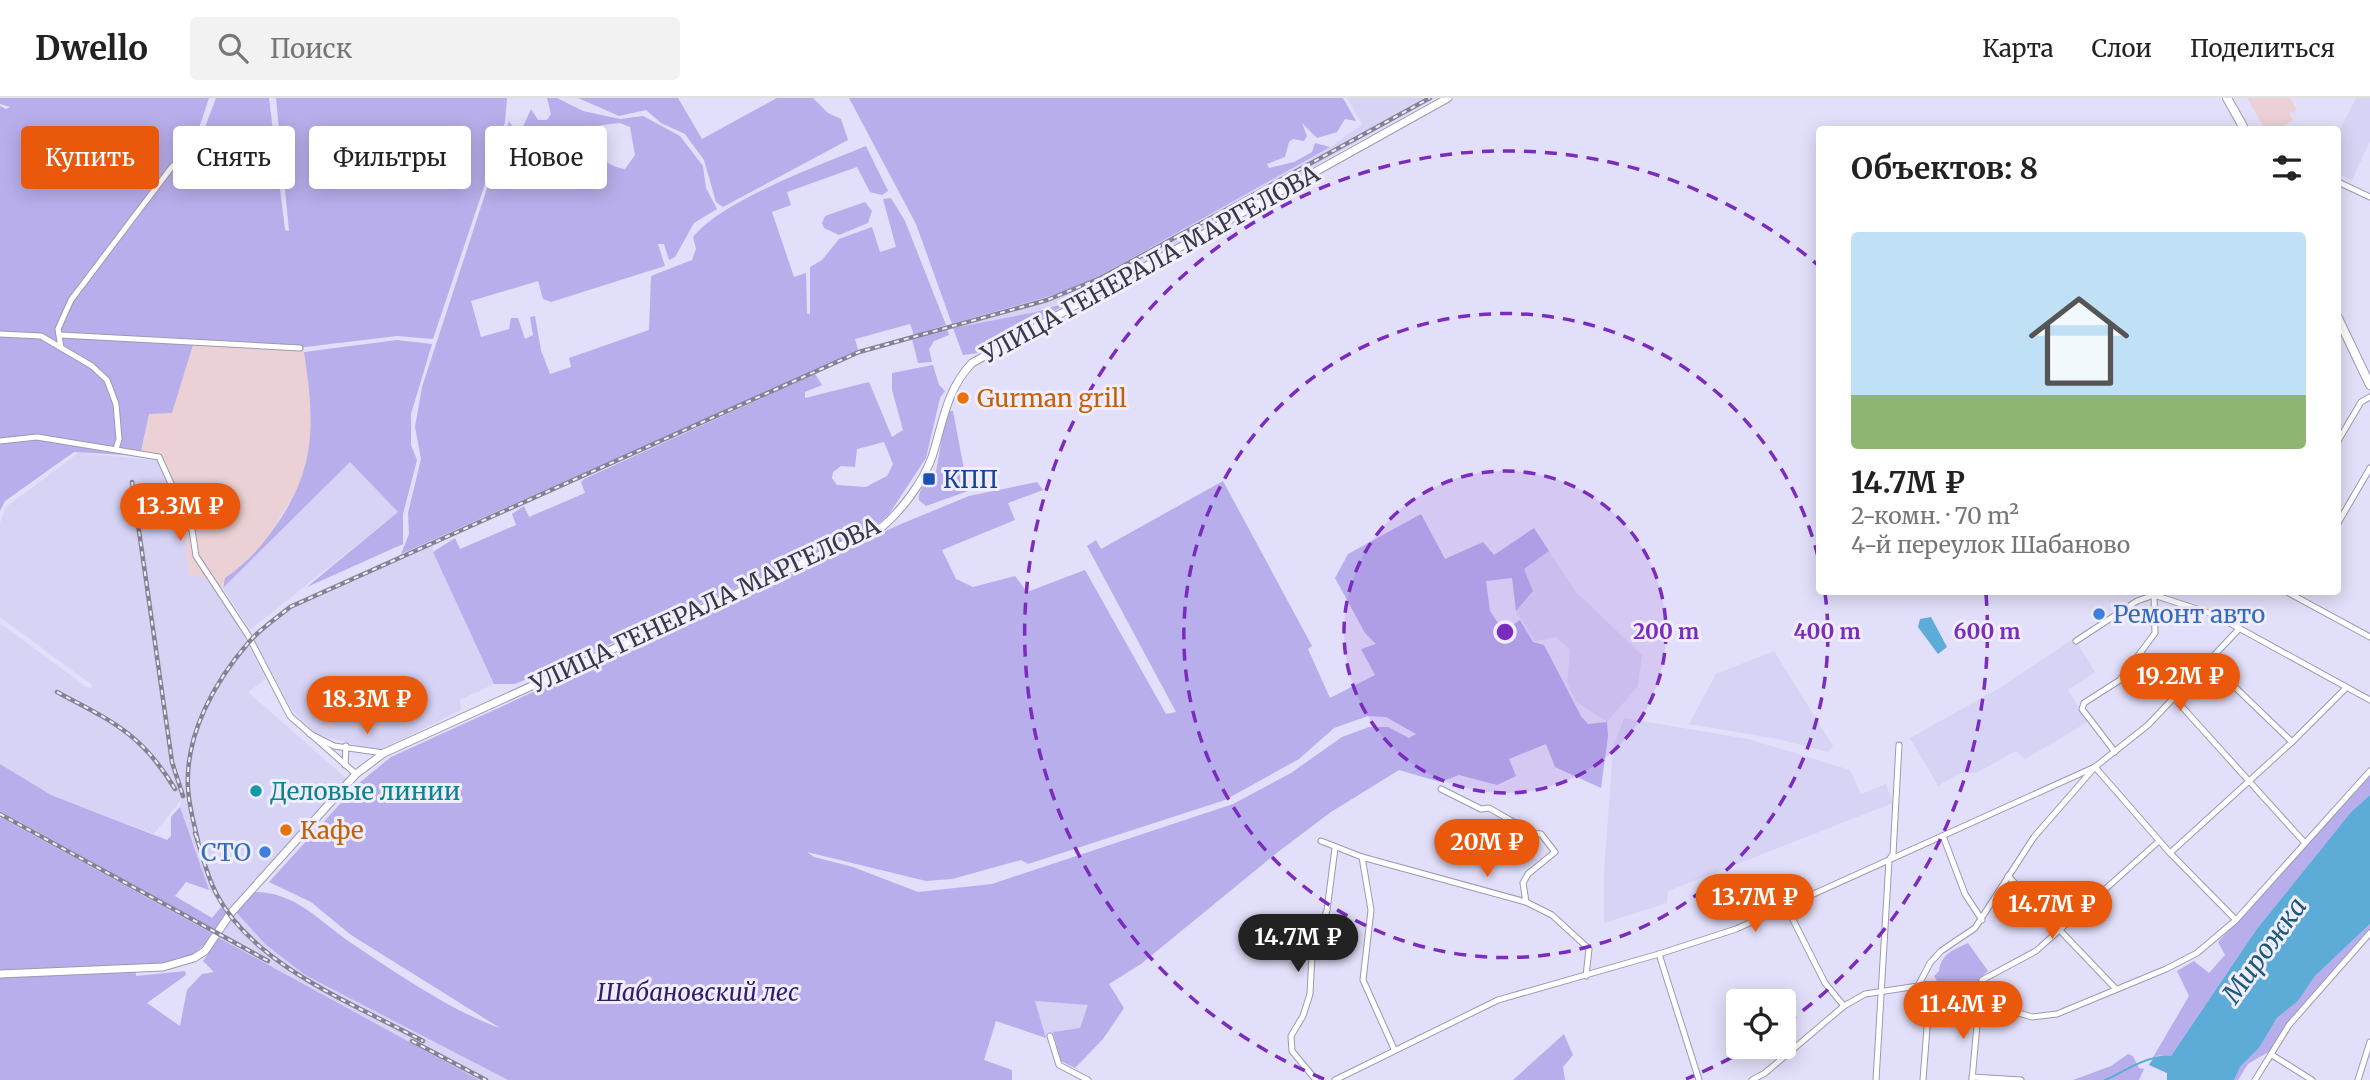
<!DOCTYPE html>
<html lang="ru">
<head>
<meta charset="utf-8">
<style>
  body { margin:0; font-family:Merriweather,serif; background:#f2f2f2; color:#222; height:100vh; display:flex; flex-direction:column; font-size:26px; white-space:nowrap }
  * { box-sizing:border-box; margin:0 }
  p { font-size:23px; color:#767676 }
  .icon { flex:none; width:38px; height:38px; fill:none; stroke:currentColor; stroke-width:2; stroke-linecap:round; stroke-linejoin:round }
  .map { position:relative; flex:1; overflow:hidden }
  .sheet { position:absolute; left:1816px; top:28px; width:525px; height:469px; display:flex; flex-direction:column; background:#fff; border-radius:7px; box-shadow:0 4px 18px #0003 }
  .sheet>* { flex:none }
  .hud { position:absolute; left:21px; top:28px; width:665px; height:63px; display:flex; gap:14px }
  .controls { position:absolute; left:1726px; top:891px; display:grid; gap:14px }
  .controls a { display:grid; place-items:center; width:70px; height:70px; border-radius:7px; background:#fff; box-shadow:0 4px 18px #0003; font-size:35px }
  .price { position:absolute; translate:-50% -60px; padding:0 16px; border-radius:24px; background:#ea580c; color:#fff; font-size:23px; line-height:46px; filter:drop-shadow(0 2px 4px #0008) }
  .price::after { content:''; position:absolute; left:50%; top:42px; width:21px; height:16px; margin-left:-10px; background:inherit; clip-path:polygon(0 0,100% 0,50% 100%) }
  .price.current { background:#222; color:#fff }
  ul { padding:0; list-style:none }
  li { display:grid; align-content:center; gap:14px; height:371px; padding:0 35px }
  li span { display:grid; place-items:center; height:217px; border-radius:7px; color:#555 }
  li>.icon { margin-inline-start:auto }
  span .icon { width:126px; height:126px; fill:#fffc; stroke-width:1 }
  li b { font-size:30px }
  h2 { display:flex; justify-content:space-between; align-items:center; height:84px; padding:0 35px; font-size:30px }
  .tag { padding:0 24px; border-radius:7px; background:#fff; box-shadow:0 4px 18px #0003; font-size:24px; line-height:63px }
  .tag.current { background:#ea580c; color:#fff }
  header { display:flex; align-items:center; gap:42px; box-sizing:border-box; height:98px; padding:0 35px; background:#fff; border-bottom:2px solid #e0e0e0 }
  header strong { font-size:33px }
  nav { display:flex; gap:38px; margin-inline-start:auto; font-size:24px }
  .search { width:490px; height:63px; background:#f2f2f2; display:flex; align-items:center; gap:18px; box-sizing:border-box; padding:0 24px; border-radius:7px; color:#767676; font-size:26px }
  .map>svg:first-child { display:block }
  .commercial { fill:#ebd1d6 }
  .built { fill:#d7d3f5 }
  .green { fill:#b7aeeb; fill-rule:evenodd }
  .water { fill:#5dabd7 }
  .lines { fill:none; stroke-linecap:round; stroke-linejoin:round }
  .stream { stroke:#5dabd7; stroke-width:2 }
  .street-casing { stroke:#9c99b2; stroke-width:7 }
  .secondary-casing { stroke:#9c99b2; stroke-width:9 }
  .primary-casing { stroke:#9c99b2; stroke-width:10 }
  .street { stroke:#fff; stroke-width:5 }
  .secondary { stroke:#fff; stroke-width:7 }
  .primary { stroke:#fff; stroke-width:8 }
  .rail-casing { stroke:#848193; stroke-width:4.5 }
  .rail { stroke:#efedfe; stroke-width:2; stroke-dasharray:5; stroke-linecap:butt }
  .ring { fill:none; stroke:#7b2cbf; stroke-width:3.5; stroke-dasharray:12 9 }
  .food-dot { fill:#e8710a; stroke:#efedfe; stroke-width:2.5 }
  .transit-dot { fill:#1a4fb4; stroke:#efedfe; stroke-width:2.5 }
  .shop-dot { fill:#3f7fe0; stroke:#efedfe; stroke-width:2.5 }
  .culture-dot { fill:#0f9aa8; stroke:#efedfe; stroke-width:2.5 }
  .labels { text-anchor:middle; dominant-baseline:central; stroke-width:6; stroke-linejoin:round; paint-order:stroke }
  .street-label { font-size:24px; fill:#3a3843; stroke:#efedfe }
  .food-label { font-size:24px; fill:#c56008; stroke:#efedfe; text-anchor:start }
  .transit-label { font-size:24px; fill:#164399; stroke:#efedfe; text-anchor:start }
  .shop-label { font-size:24px; fill:#366cbe; stroke:#efedfe; text-anchor:start }
  .culture-label { font-size:24px; fill:#0d838f; stroke:#efedfe; text-anchor:start }
  .park-label { font-size:24px; font-style:italic; fill:#331a6a; stroke:#efedfe }
  .water-label { font-size:26px; font-style:italic; fill:#1e5978; stroke:#efedfe }
  .centre { fill:#7b2cbf; stroke:#efedfe; stroke-width:3.5 }
  .ring-label { font-size:21px; text-anchor:middle; font-weight:bold; fill:#7b2cbf; stroke:#efedfe; stroke-width:6; stroke-linejoin:round; paint-order:stroke }
</style>
</head>
<body>
<header>
<strong>Dwello</strong>
<div class="search"><svg class="icon" aria-label="search" viewBox="0 0 24 24"><circle cx="10" cy="10" r="6"/><path d="M15 15l6 6"/></svg>Поиск</div>
<nav><a>Карта</a><a>Слои</a><a>Поделиться</a></nav>
</header>
<div class="map">
<svg width="2370" height="982" viewBox="0 0 2370 982">
  <rect width="100%" height="100%" fill="#e2dffa"/>
  <g class="commercial">
    <polygon points="2247,0 2290,0 2297,12 2289,16 2293,22 2279,31 2265,31"/>
    <polygon points="193,247 289,251 303,247 309,290 312,320 310,354 301,385 265,444 222,486 219,500 207,481 189,478 182,421 157,362 140,358 149,316 172,314"/>
  </g>
  <g class="built">
    <polygon points="1347,0 1433,0 1105,188 1036,214 953,230 952,226 1067,193 1125,164 1330,49 1362,26"/>
    <polygon points="2356,0 2370,0 2370,43 2352,82 2338,76 2338,35"/>
    <polygon points="78,355 157,362 182,421 189,477 199,477 207,482 240,530 266,581 248,594 347,681 226,814 209,792 200,772 180,709 181,702 154,736 51,697 0,666 0,525 85,588 91,591 92,587 0,519 0,425 6,409"/>
    <polygon points="350,364 398,414 250,532 223,490"/>
    <polygon points="432,442 433,454 494,586 460,602 461,612 378,653 316,636 291,611 252,537 289,507"/>
    <polygon points="1549,453 1576,494 1642,557 1638,588 1607,624 1576,604 1567,585 1570,552 1556,539 1535,543 1516,513 1533,493 1524,471"/>
    <polygon points="2074,540 2095,574 2068,592 2088,624 2025,661 2016,653 1976,675 1960,675 1938,688 1910,640 2001,589"/>
    <polygon points="1774,553 1833,648 1828,654 1778,641 1689,626 1716,576"/>
    <polygon points="1624,620 1748,641 1850,672 1861,696 1886,686 1893,705 1668,793 1667,805 1604,825 1604,773 1613,651"/>
    <polygon points="0,713 221,835 236,814 265,846 305,877 508,982 479,982 374,927 0,719"/>
    <polygon points="1035,903 1041,902 1089,907 1080,931 1061,932 1053,942 1046,940"/>
  </g>
  <g class="green">
    <polygon points="0,0 209,0 197,36 181,59 187,62 199,45 216,0 269,0 285,132 289,133 276,0 507,0 505,24 498,47 433,241 397,238 289,251 193,247 172,315 149,316 140,358 74,354 5,403 0,413 0,8 6,11 10,9 0,6"/>
    <path d="M 547,0 L 557,0 L 583,13 L 620,21 L 643,18 L 680,38 L 703,68 L 706,90 L 717,111 L 694,125 L 675,159 L 669,162 L 664,146 L 658,146 L 665,168 L 551,204 L 543,201 L 538,183 L 471,203 L 481,239 L 509,231 L 511,220 L 518,220 L 525,241 L 533,237 L 530,219 L 535,218 L 541,252 L 550,276 L 571,269 L 569,260 L 649,232 L 651,178 L 692,162 L 696,151 L 693,139 C 723,102 820,67 866,48 L 888,93 L 882,97 L 870,94 L 857,69 L 787,94 L 791,107 L 772,114 L 794,179 L 806,175 L 807,215 L 810,217 L 810,169 L 822,162 L 839,141 L 872,129 L 880,154 L 896,149 L 883,101 L 891,100 L 905,123 L 946,227 L 914,237 L 910,226 L 855,241 L 858,252 L 852,256 L 401,456 L 409,436 L 408,415 L 421,361 L 415,329 L 422,289 L 509,23 L 517,36 L 521,33 L 531,11 L 538,22 L 547,22 L 551,16 ZM 620,25 L 630,29 L 635,57 L 625,71 C 603,68 596,53 587,35 L 602,27 Z"/>
    <polygon points="578,0 678,0 702,41 777,0 813,0 828,15 841,21 848,42 723,109 716,104 704,62 685,36 661,25 646,12 619,18"/>
    <polygon points="849,0 1343,0 1356,23 1345,21 1337,34 1317,40 1302,25 1307,38 1304,43 1293,41 1289,44 1285,59 1267,66 1269,70 1294,64 1312,54 1315,45 1330,49 1100,178 1067,193 952,226 916,126"/>
    <polygon points="865,104 872,113 868,125 839,137 824,130 822,125 825,118"/>
    <polygon points="1074,202 978,255 963,257 953,230 1036,214"/>
    <polygon points="947,231 949,237 934,243 929,251 932,264 918,265 912,241"/>
    <path d="M 397,242 L 432,246 L 411,316 L 411,347 L 417,362 L 403,416 L 403,446 L 307,489 L 398,414 L 350,364 L 223,490 L 225,480 C 247,465 262,448 277,426 C 318,367 314,321 304,254 Z"/>
    <path d="M 933,267 L 939,287 L 945,293 L 940,300 L 926,360 L 889,416 L 878,426 L 588,556 L 515,586 L 494,586 L 433,454 L 455,440 L 460,451 L 516,427 L 512,416 L 524,408 L 529,419 L 585,395 L 581,384 L 584,381 L 815,276 L 822,287 L 805,294 L 805,300 L 869,284 L 892,339 L 903,332 L 892,292 L 892,275 ZM 884,344 L 893,366 L 887,378 L 866,389 L 837,387 L 832,380 L 833,374 L 841,368 L 855,369 L 857,351 Z"/>
    <path d="M 947,313 L 953,313 L 968,393 L 926,408 L 919,402 C 918,391 925,385 935,379 Z"/>
    <path d="M 1223,383 L 1312,548 L 1308,551 L 1330,600 L 1375,577 L 1361,551 L 1376,546 L 1365,535 L 1335,480 L 1348,456 L 1421,416 L 1445,461 L 1483,444 L 1494,457 L 1534,430 L 1549,453 L 1524,471 L 1533,493 L 1516,513 L 1512,480 L 1486,483 L 1490,513 L 1498,525 L 1511,528 L 1520,522 L 1533,544 L 1544,547 L 1581,618 L 1588,626 L 1607,624 L 1608,638 L 1601,690 L 1555,669 L 1546,646 L 1509,661 L 1516,678 L 1497,687 L 1459,677 L 1440,684 L 1399,672 L 1331,714 L 1274,757 L 1141,866 L 1109,886 L 1124,910 L 1103,941 L 1075,970 L 1061,963 L 1053,934 L 1080,930 L 1088,907 L 1035,903 L 1046,940 L 996,923 L 984,962 L 1012,972 L 1012,982 L 508,982 L 305,877 L 265,846 L 236,814 L 254,794 C 296,794 319,823 351,845 C 395,874 451,913 500,930 L 351,837 L 311,804 L 269,784 L 359,685 L 391,659 L 901,426 L 969,398 L 1037,384 L 1043,392 L 1008,405 L 1015,422 L 942,452 L 956,481 L 973,489 L 1015,478 L 1027,494 L 1085,472 L 1166,616 L 1176,614 L 1087,448 L 1096,442 L 1101,451 ZM 1368,618 L 1386,619 L 1416,636 L 1409,640 L 1388,629 L 1369,629 L 1342,639 L 1291,675 L 1233,706 L 992,786 L 918,794 L 853,769 L 814,759 L 807,754 L 926,783 L 952,781 L 1021,762 L 1028,766 L 1225,702 L 1299,661 L 1334,630 Z"/>
    <polygon points="0,666 51,697 167,742 171,738 171,719 180,709 209,792 186,784 175,798 212,820 221,809 226,814 215,832 0,713"/>
    <polygon points="2370,678 2370,697 2351,714 2256,832 2171,958 2160,957 2152,961 2189,898 2177,873 2194,863 2209,875 2225,857 2218,844"/>
    <path d="M 0,719 L 213,836 C 192,866 170,865 135,867 L 136,878 L 185,873 L 186,877 L 147,905 L 180,928 L 187,892 L 202,876 L 214,874 L 203,863 L 219,840 L 479,982 L 0,982 Z"/>
    <polygon points="2370,826 2370,832 2286,926 2270,953 2248,966 2238,982 2234,982 2240,969 2259,950 2277,920 2298,903 2315,878"/>
    <path d="M 1968,845 L 1988,873 L 1980,880 L 1971,902 L 1943,893 L 1934,878 L 1939,873 C 1941,856 1953,852 1968,845 Z"/>
    <polygon points="1564,936 1573,957 1563,969 1565,982 1513,982"/>
    <polygon points="2128,956 2133,958 2139,970 2144,971 2139,982 2073,982 2111,968"/>
  </g>
  <g class="water">
    <polygon points="1931,519 1947,549 1938,556 1918,529 1920,521"/>
    <path d="M 2370,697 L 2370,826 L 2315,878 L 2298,903 L 2277,920 L 2259,950 L 2240,969 L 2234,982 L 2167,982 L 2167,975 L 2149,967 C 2155,957 2160,957 2171,958 L 2256,832 L 2351,714 Z"/>
  </g>
  <g class="lines">
    <path class="stream" d="M 2105,982 C 2122,975 2137,963 2155,960"/>
    <g class="street-casing">
      <g id="street">
        <polyline points="2338,84 2370,99"/>
        <polyline points="0,236 41,238 92,268 107,282 116,306 119,341 116,351"/>
        <polyline points="60,237 300,250"/>
        <polyline points="61,250 58,231 71,202 171,70 194,47 198,38"/>
        <polyline points="0,343 37,339 159,359 192,432 196,458 248,537 290,618 356,676"/>
        <polyline points="2338,343 2361,304 2370,299"/>
        <polyline points="2338,425 2370,370"/>
        <polyline points="2287,494 2370,539"/>
        <polyline points="2076,543 2137,503 2154,497 2215,517 2370,602"/>
        <polyline points="2209,564 2292,644"/>
        <polyline points="2175,601 2304,744"/>
        <polyline points="310,636 334,648 384,655"/>
        <polyline points="2115,654 2082,611 2084,605 2120,582 2155,535 2154,497"/>
        <polyline points="345,667 346,648"/>
        <polyline points="2095,669 2170,755 2236,822"/>
        <polyline points="1441,691 1481,711 1489,710 1533,735 1541,736 1555,754 1528,776 1523,785 1526,804"/>
        <polyline points="1943,738 1965,796 1982,822"/>
        <polyline points="1321,743 1362,759 1526,804 1552,817 1589,851 1586,878"/>
        <polyline points="2170,755 2292,644 2345,591"/>
        <polyline points="1362,759 1371,812 1363,882 1394,951"/>
        <polyline points="2008,778 2115,890"/>
        <polyline points="1786,808 1825,885 1844,908"/>
        <polyline points="1659,856 1699,982"/>
        <polyline points="1918,888 1930,865 1941,853 1975,830 2034,739 2095,669 2148,627 2238,532"/>
        <polyline points="1974,909 1982,882 2036,853 2159,743"/>
        <polyline points="1050,938 1059,967 1088,982"/>
        <polyline points="2272,957 2312,982"/>
        <polyline points="1972,979 2021,982"/>
        <polyline points="1316,982 1292,953 1291,938 1303,918 1310,896 1312,856 1327,812 1335,750"/>
        <polyline points="1335,982 1498,902 1659,856 1736,831 2095,669"/>
        <polyline points="1752,982 1765,975 1844,908 1865,896 1918,888 1974,909 2005,911 2032,919 2057,916 2166,871 2197,855 2236,822 2370,673"/>
        <polyline points="1876,982 1889,762 1893,756 1899,647"/>
        <polyline points="1923,982 1930,891"/>
        <polyline points="1972,982 1977,927 1982,911"/>
        <polyline points="2255,982 2289,927 2370,835"/>
        <polyline points="2358,982 2370,944"/>
      </g>
    </g>
    <g class="secondary-casing">
      <path id="secondary" d="M 0,876 L 163,869 L 194,860 L 205,853 L 230,816 L 356,676 L 384,655 L 882,429 C 902,412 923,384 932,359 C 943,325 946,292 972,265 L 1448,0"/>
    </g>
    <g class="primary-casing">
      <g id="primary">
        <polyline points="2227,0 2245,32"/>
        <polyline points="2338,220 2370,287"/>
      </g>
    </g>
    <use href="#street" class="street"/>
    <use href="#secondary" class="secondary"/>
    <use href="#primary" class="primary"/>
    <g class="rail-casing">
      <g id="rail">
        <polyline points="132,384 172,664 183,698"/>
        <path d="M 57,594 C 112,623 142,636 175,691"/>
        <polyline points="0,716 268,863"/>
        <path d="M 195,735 C 202,755 206,776 216,795 C 253,868 355,906 423,943"/>
        <path d="M 198,743 C 194,726 189,708 188,690 C 185,636 215,583 249,544 C 260,531 277,520 290,509 L 859,254 L 1047,202 L 1101,180 L 1430,0"/>
        <polyline points="412,943 486,982"/>
      </g>
    </g>
    <use href="#rail" class="rail"/>
  </g>
  <circle cx="1505" cy="534" r="161" fill="#7b2cbf" fill-opacity=".12"/>
  <g class="ring">
    <circle cx="1505" cy="534" r="161"/>
    <path d="M1825 495A322 322 0 1 1 1820 467"/>
    <path d="M1750 949A482 482 0 0 1 1686 981M1324 981A482 482 0 1 1 1818 167M1986 496A482 482 0 0 1 1785 926"/>
  </g>
  <g class="food-dot">
    <circle cx="963" cy="300" r="7"/>
    <circle cx="286" cy="732" r="7"/>
  </g>
  <rect class="transit-dot" x="922" y="374" width="14" height="14" rx="3.5"/>
  <g class="shop-dot">
    <circle cx="2099" cy="516" r="7"/>
    <circle cx="265" cy="754" r="7"/>
  </g>
  <circle class="culture-dot" cx="256" cy="693" r="7"/>
  <g class="labels">
    <g class="street-label">
      <text transform="translate(1150 166) rotate(-29)">УЛИЦА ГЕНЕРАЛА МАРГЕЛОВА</text>
      <text transform="translate(705 507) rotate(-25)">УЛИЦА ГЕНЕРАЛА МАРГЕЛОВА</text>
    </g>
    <g class="food-label">
      <text x="977" y="300">Gurman grill</text>
      <text x="300" y="732">Кафе</text>
    </g>
    <g class="transit-label">
      <text x="943" y="381">КПП</text>
    </g>
    <g class="shop-label">
      <text x="2113" y="516">Ремонт авто</text>
      <text x="251" y="754" text-anchor="end">СТО</text>
    </g>
    <g class="culture-label">
      <text x="270" y="693">Деловые линии</text>
    </g>
    <g class="park-label">
      <text x="698" y="894">Шабановский лес</text>
    </g>
    <g class="water-label">
      <text transform="translate(2264 852) rotate(-54)">Мирожка</text>
    </g>
  </g>
  <circle cx="1505" cy="534" r="10" class="centre"/>
  <g class="ring-label">
    <text x="1666" y="541">200 m</text>
    <text x="1827" y="541">400 m</text>
    <text x="1987" y="541">600 m</text>
  </g>
</svg>
<div class="controls">
<a><svg class="icon" aria-label="locate" viewBox="0 0 24 24"><circle cx="12" cy="12" r="6"/><path d="M12 2v4M12 18v4M2 12h4M18 12h4"/></svg></a>
</div>
<b class="price" style="left:180px;top:445px">13.3M ₽</b>
<b class="price" style="left:2180px;top:615px">19.2M ₽</b>
<b class="price" style="left:367px;top:638px">18.3M ₽</b>
<b class="price" style="left:1487px;top:781px">20M ₽</b>
<b class="price" style="left:1755px;top:836px">13.7M ₽</b>
<b class="price" style="left:2052px;top:843px">14.7M ₽</b>
<b class="price current" style="left:1298px;top:876px">14.7M ₽</b>
<b class="price" style="left:1963px;top:943px">11.4M ₽</b>
<div class="hud">
<a class="tag current">Купить</a>
<a class="tag">Снять</a>
<a class="tag">Фильтры</a>
<a class="tag">Новое</a>
</div>
<section class="sheet">
<h2>Объектов: 8<svg class="icon" aria-label="filters" viewBox="0 0 24 24"><path d="M4 7h16M4 17h16"/><circle cx="9" cy="7" r="2"/><circle cx="15" cy="17" r="2"/></svg></h2>
<ul>
<li><span style="background:linear-gradient(#bfe0f5 75%,#8fb573 0)"><svg class="icon" aria-label="home" viewBox="0 0 24 24"><path d="M3 11l9-7 9 7M6 9v11h12V9"/></svg></span><div><b>14.7M ₽</b><p>2-комн. · 70 m²</p><p>4-й переулок Шабаново</p></div></li>
</ul>
</section>
</div>
</body>
</html>
